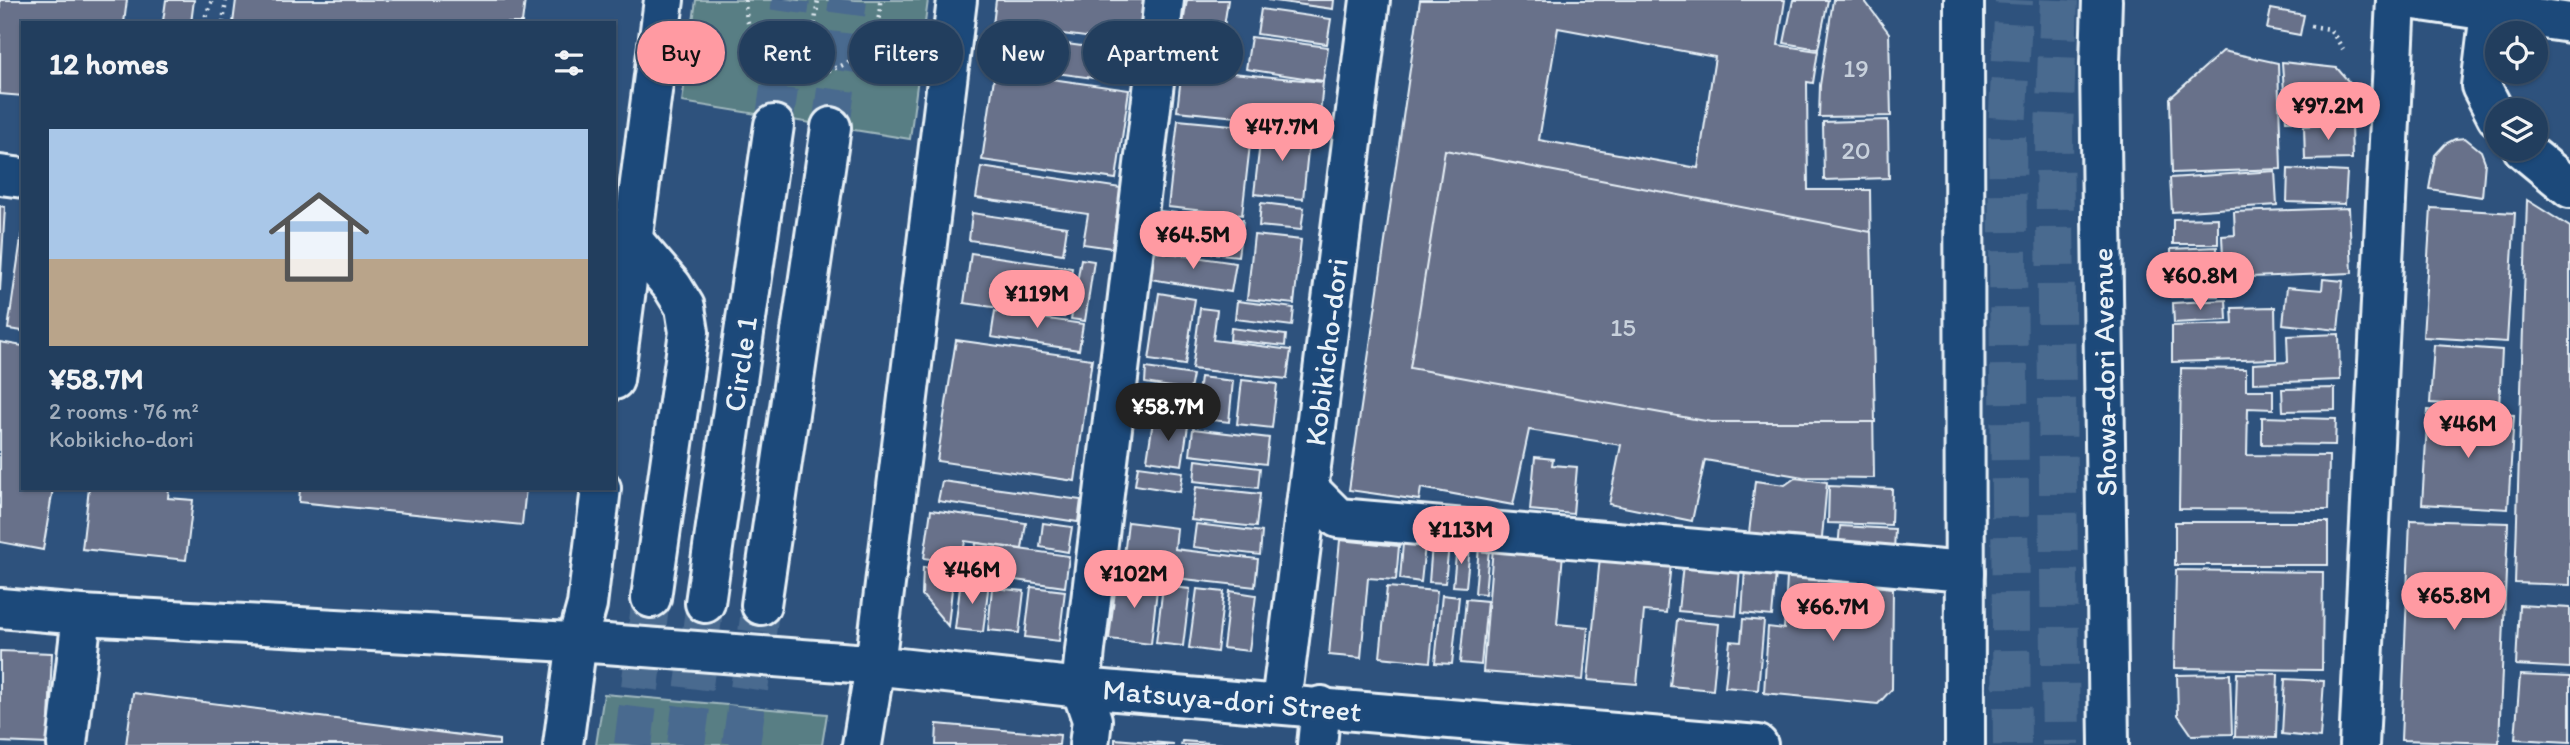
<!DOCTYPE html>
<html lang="en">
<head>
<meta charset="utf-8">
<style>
  body { margin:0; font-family:Itim,sans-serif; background:#2e4967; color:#f1f3f6; height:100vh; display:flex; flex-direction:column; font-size:26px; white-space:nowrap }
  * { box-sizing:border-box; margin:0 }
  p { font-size:23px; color:#a2aebc }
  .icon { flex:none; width:38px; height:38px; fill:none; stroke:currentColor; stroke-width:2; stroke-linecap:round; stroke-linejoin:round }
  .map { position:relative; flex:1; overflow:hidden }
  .details { position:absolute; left:21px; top:21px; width:595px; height:469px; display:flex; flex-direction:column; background:#223e5e; border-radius:0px; box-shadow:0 2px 5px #0004,0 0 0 2px #3f5773 }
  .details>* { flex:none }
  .top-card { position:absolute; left:637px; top:21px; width:665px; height:63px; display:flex; gap:14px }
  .buttons { position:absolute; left:2485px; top:21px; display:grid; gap:14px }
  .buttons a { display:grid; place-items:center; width:63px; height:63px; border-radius:50%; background:#223e5e; box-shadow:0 2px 5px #0004,0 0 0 2px #3f5773; font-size:35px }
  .price { position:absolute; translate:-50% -60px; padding:0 16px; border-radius:24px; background:#ff9aa2; color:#111; font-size:23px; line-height:46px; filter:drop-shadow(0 2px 4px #0008) }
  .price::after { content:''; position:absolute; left:50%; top:42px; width:21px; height:16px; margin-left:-10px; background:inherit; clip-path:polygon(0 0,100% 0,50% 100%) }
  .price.on { background:#222; color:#fff }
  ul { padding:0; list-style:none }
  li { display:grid; align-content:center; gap:14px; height:371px; padding:0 28px }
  li span { display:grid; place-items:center; height:217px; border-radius:0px; color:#555 }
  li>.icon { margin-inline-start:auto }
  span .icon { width:126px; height:126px; fill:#fffc; stroke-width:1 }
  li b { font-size:30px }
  h2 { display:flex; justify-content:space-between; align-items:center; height:84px; padding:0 28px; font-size:30px }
  .tag { padding:0 24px; border-radius:32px; background:#223e5e; box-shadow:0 2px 5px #0004,0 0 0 2px #3f5773; font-size:24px; line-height:63px }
  .tag.on { background:#ff9aa2; color:#111 }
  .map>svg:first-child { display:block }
  .green { fill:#597e84; stroke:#a0b8be; stroke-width:2 }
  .building { fill:#68718a; stroke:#e8f1f8; stroke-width:2; fill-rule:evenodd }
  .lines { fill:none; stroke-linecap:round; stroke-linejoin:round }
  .major-tunnel { stroke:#4a6a8f; stroke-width:38; stroke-dasharray:38 19; stroke-linecap:butt }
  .highway-tunnel { stroke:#4a6a8f; stroke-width:38; stroke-dasharray:38 19; stroke-linecap:butt }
  .minor-casing { stroke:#e8f1f8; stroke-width:44 }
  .major-casing { stroke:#e8f1f8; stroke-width:44 }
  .highway-casing { stroke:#e8f1f8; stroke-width:44 }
  .path { stroke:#e8f1f8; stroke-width:4.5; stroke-dasharray:2 5; stroke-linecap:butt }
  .minor { stroke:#1f4a7a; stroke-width:38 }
  .major { stroke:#1f4a7a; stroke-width:38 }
  .highway { stroke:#1f4a7a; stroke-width:38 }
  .minor-bridge-casing { stroke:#e8f1f8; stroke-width:44; stroke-linecap:butt }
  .minor-bridge { stroke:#1f4a7a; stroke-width:38 }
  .labels { text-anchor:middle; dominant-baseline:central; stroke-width:7; stroke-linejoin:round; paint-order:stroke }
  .number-label { font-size:26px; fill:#c8d1dc }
  .street-label { font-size:30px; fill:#e8f1f8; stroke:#1f4a7a }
</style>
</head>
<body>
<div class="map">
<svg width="2570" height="745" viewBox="0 0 2570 745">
  <rect width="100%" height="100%" fill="#2e527d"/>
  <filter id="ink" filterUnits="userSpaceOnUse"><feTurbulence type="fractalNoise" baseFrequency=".0143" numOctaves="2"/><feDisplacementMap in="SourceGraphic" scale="14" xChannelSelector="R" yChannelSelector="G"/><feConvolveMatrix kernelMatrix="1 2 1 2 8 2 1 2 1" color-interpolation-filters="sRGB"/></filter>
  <g filter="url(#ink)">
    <g class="green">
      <polygon points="696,0 928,0 910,139 682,102"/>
      <polygon points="604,694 827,714 822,745 596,745"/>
    </g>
    <g class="building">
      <polygon points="0,0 127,0 124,23 23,23 23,96 0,94"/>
      <polygon points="166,0 194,0 191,23 163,21"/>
      <polygon points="236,0 525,0 522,23 233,23"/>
      <polygon points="996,0 1145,0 1139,44 993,25"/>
      <polygon points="1187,0 1228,0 1220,53 1179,47"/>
      <polygon points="1268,0 1334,0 1333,9"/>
      <path d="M 1420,0 L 1785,0 L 1778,45 L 1818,51 L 1813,83 L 1807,82 L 1808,190 L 1870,190 L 1874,478 L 1803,477 L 1705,460 L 1692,521 L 1609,504 L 1621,445 L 1529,430 L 1513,505 L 1421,488 L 1419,500 L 1349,490 ZM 1558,28 L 1715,57 L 1698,168 L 1539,140 Z"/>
      <polygon points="1793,0 1828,0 1818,49 1784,43"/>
      <polygon points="1833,0 1864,0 1889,33 1891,116 1819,117 1820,85"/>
      <polygon points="1261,9 1331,19 1327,44 1257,34"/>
      <polygon points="2271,9 2304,15 2300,35 2267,29"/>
      <polygon points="999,35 1120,51 1115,81 996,65"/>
      <polygon points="1251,37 1328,47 1323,81 1246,69"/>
      <polygon points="2223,51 2278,63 2281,169 2172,173 2170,98"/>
      <polygon points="2282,62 2337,68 2354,88 2355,119 2286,121"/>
      <polygon points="1182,68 1323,82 1319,125 1177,111"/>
      <polygon points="995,71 1129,90 1116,179 982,160"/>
      <polygon points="1178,120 1252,127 1242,215 1168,207"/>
      <polygon points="1888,120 1889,178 1824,180 1823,122"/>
      <polygon points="2351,124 2352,159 2305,160 2304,126"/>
      <polygon points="1262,126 1310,131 1303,199 1254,194"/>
      <polygon points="2465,138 2481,151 2485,162 2482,197 2429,189 2435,155 2445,144 2455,139"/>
      <polygon points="1445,150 1871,232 1875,422 1711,422 1410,368"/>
      <polygon points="981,167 1121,188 1112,248 1083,244 1088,214 976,198"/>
      <polygon points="2288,169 2347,172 2345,204 2287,202"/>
      <polygon points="2275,171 2277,205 2172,212 2170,178"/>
      <polygon points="2527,200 2570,227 2570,585 2515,583"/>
      <polygon points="1261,203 1304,208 1301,230 1259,226"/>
      <polygon points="0,206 5,207 0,291"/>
      <polygon points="2349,208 2352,273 2224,278 2222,236 2235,235 2234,212"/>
      <polygon points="2431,208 2515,213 2507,342 2423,337"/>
      <polygon points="1160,211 1243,220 1238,256 1156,247"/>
      <polygon points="972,213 1067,227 1063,254 969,240"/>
      <polygon points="2218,218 2218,244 2173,244 2173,219"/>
      <polygon points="23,225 23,331 8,329"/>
      <polygon points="1254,235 1301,240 1294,304 1247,299"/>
      <polygon points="2217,247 2218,296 2171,297 2171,249"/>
      <polygon points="1155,251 1236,263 1231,292 1150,279"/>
      <polygon points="971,253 1072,268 1064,317 964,303"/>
      <polygon points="1081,259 1094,261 1085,321 1071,319"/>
      <polygon points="2323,279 2343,281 2338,330 2283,324 2287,287 2322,290"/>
      <polygon points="1159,293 1195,299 1185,365 1149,360"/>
      <polygon points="2226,300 2227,320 2174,323 2173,303"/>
      <polygon points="1237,301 1294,308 1292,326 1235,319"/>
      <polygon points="2275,307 2276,359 2172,362 2172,326 2233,324 2232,308"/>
      <polygon points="1200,308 1217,310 1213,340 1291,350 1287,379 1192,369"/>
      <polygon points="995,311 1083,324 1079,350 991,337"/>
      <polygon points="1231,328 1286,335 1285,346 1230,340"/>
      <polygon points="2339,334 2340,380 2253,383 2253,364 2288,362 2287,336"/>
      <polygon points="956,340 1092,359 1075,481 937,461"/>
      <polygon points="0,342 23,346 23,488 53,488 43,550 0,542"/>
      <polygon points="2434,345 2502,350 2499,407 2430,403"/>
      <polygon points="1146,368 1193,375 1190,390 1145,383"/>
      <polygon points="2181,368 2246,369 2246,390 2273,390 2273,409 2248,408 2247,455 2329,456 2328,510 2179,509"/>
      <polygon points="1200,377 1233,381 1229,422 1195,418"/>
      <polygon points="1242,380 1277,384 1272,428 1237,424"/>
      <polygon points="1143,388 1192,395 1188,418 1140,410"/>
      <polygon points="2335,388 2335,410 2283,411 2282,389"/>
      <polygon points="2428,410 2514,415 2508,509 2422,504"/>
      <polygon points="2262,417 2336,419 2335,445 2262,444"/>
      <polygon points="1153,421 1188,426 1182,465 1147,460"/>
      <polygon points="1193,429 1269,438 1266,464 1190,455"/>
      <polygon points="1535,457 1553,459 1552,465 1577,467 1573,514 1530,510"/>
      <polygon points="1196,460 1260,468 1258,488 1194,481"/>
      <polygon points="1138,466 1183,472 1180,492 1135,485"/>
      <polygon points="1795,478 1827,482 1821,549 1748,542 1755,481 1785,485"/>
      <polygon points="942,481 1081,500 1078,522 938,501"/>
      <polygon points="1829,486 1892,489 1891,525 1828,523"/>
      <polygon points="1196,487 1260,494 1256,527 1191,520"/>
      <polygon points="89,488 169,488 168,498 193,500 186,560 82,549"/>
      <polygon points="300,488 526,488 522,525 299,502"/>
      <polygon points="931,510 1026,523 1022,549 965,541 961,564 924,558"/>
      <polygon points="2410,520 2508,523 2499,743 2401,740"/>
      <polygon points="1128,522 1177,528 1175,549 1258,559 1255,587 1122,572"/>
      <rect x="2175" y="522" width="153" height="43"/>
      <polygon points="1043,523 1072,527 1068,552 1040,547"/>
      <polygon points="1196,524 1262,532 1260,555 1193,547"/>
      <polygon points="1840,526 1895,529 1894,552 1838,549"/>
      <polygon points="1340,540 1399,546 1396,580 1368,578 1361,658 1329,655"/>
      <polygon points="976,543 1069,556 1065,587 972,574"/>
      <polygon points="1403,543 1425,545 1421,582 1400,579"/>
      <polygon points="1432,544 1449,545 1445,583 1429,582"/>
      <polygon points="1457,545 1470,547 1466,587 1453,586"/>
      <polygon points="1479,547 1489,549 1485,594 1475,593"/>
      <polygon points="1493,547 1563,553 1557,624 1588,627 1583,680 1483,672"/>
      <polygon points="1600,557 1671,563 1666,613 1644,611 1637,684 1588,680"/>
      <polygon points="1683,564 1740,569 1736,616 1678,611"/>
      <polygon points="923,567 954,571 948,626 922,595"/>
      <polygon points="1745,570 1776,573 1772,616 1742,613"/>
      <polygon points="2176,570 2323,572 2322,670 2174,668"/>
      <polygon points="1117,575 1158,580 1151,644 1109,639"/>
      <polygon points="1787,577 1893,588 1892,689 1878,704 1764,693 1768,627 1784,629"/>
      <polygon points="961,579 989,582 983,632 955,629"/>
      <polygon points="1163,586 1190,589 1183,646 1156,643"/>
      <polygon points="1031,587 1065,591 1059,641 1025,637"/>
      <polygon points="1387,587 1437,591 1430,662 1380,657"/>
      <polygon points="992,588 1024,591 1019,633 988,630"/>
      <polygon points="1197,589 1224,592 1217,652 1189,648"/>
      <polygon points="1230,591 1256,595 1249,651 1223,648"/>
      <polygon points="1442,595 1459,597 1452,664 1435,663"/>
      <polygon points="1466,599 1487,601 1481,665 1460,663"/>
      <polygon points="2519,605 2570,608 2570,668 2516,665"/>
      <polygon points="1743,619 1764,621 1758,690 1725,687 1730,641 1741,642"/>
      <polygon points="1677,620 1719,624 1713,690 1670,686"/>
      <polygon points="0,651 52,653 48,744 0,742"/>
      <polygon points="2237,673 2278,674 2276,738 2235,737"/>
      <polygon points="2230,674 2232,734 2192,735 2178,715 2177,675"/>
      <polygon points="2520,675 2570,677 2570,742 2515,739"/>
      <polygon points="2285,679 2324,681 2320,738 2282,734"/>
      <polygon points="133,693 499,740 499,745 126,745"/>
      <polygon points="937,724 1060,735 1059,745 936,745"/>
      <polygon points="1115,739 1173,744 1173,745 1115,745"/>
      <polygon points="1182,741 1238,745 1181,745"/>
    </g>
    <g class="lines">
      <g class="major-tunnel">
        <polyline points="2059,0 2054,132 2061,745"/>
        <polyline points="2012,745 2007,130 2014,0"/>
      </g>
      <g class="highway-tunnel">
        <polyline points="774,125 791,0"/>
        <polyline points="831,127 848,0"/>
        <polyline points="633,745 651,598"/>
        <polyline points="686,745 705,603"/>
        <polyline points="741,745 761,605"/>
      </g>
      <g class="minor-casing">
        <g id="minor">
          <polyline points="2490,12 2481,86 2497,117"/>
          <polyline points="2523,149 2570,188"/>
          <polyline points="0,175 23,178"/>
          <polyline points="614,380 664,0"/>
          <polyline points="1309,489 1338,518 1965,572"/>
          <polyline points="0,608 82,615 606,644"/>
          <polyline points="854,663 1081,688 1758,745"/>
          <polyline points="1281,703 1370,0"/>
          <polyline points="67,745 82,615"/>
          <polyline points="563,745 577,641 587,605 601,488"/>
          <polyline points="862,745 875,665 957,0"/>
          <polyline points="1089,745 1092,720 1081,688 1085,650 1164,0"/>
          <polyline points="1317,745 1321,706"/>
          <polyline points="2359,745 2396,0"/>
        </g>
      </g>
      <g class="major-casing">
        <g id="major">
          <polyline points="1964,0 1965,745"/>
          <polyline points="2102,0 2100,64 2109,745"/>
          <polyline points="2415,0 2570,23"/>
        </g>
      </g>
      <g class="highway-casing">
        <g id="highway">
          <polyline points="631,238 672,286 685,307 689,332 651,598"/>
          <polyline points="705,603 774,125"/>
          <polyline points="761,605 831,127"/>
        </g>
      </g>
      <g class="path">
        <path d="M 745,0 C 747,101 883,91 880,0"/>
        <polyline points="203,23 212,0"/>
        <polyline points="223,23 226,0"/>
        <polyline points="2311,26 2330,29 2343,49"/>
        <polyline points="808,73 818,0"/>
      </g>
      <use href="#minor" class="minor"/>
      <use href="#major" class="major"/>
      <use href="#highway" class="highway"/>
      <g class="minor-bridge-casing">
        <polyline id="minor-bridge" points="606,644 854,663"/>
      </g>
      <use href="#minor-bridge" class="minor-bridge"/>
    </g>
  </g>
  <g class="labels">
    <g class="number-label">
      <text x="1856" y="68">19</text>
      <text x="1856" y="150">20</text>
      <text x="1623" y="327">15</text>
    </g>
    <g class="street-label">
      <text transform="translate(1326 352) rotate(-83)">Kobikicho-dori</text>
      <text transform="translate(740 364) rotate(-82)">Circle 1</text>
      <text transform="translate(2104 372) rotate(-91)">Showa-dori Avenue</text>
      <text transform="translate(1232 700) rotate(5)">Matsuya-dori Street</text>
    </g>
  </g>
</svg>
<div class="buttons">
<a><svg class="icon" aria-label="locate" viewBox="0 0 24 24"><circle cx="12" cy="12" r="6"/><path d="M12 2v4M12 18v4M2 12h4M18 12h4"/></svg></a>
<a><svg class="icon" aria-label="layers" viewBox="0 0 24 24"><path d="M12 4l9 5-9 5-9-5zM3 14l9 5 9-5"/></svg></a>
</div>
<b class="price" style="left:2328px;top:142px">¥97.2M</b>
<b class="price" style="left:1282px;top:163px">¥47.7M</b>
<b class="price" style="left:1193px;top:271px">¥64.5M</b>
<b class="price" style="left:2200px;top:312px">¥60.8M</b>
<b class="price" style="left:1037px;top:330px">¥119M</b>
<b class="price on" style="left:1168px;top:443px">¥58.7M</b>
<b class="price" style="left:2468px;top:460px">¥46M</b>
<b class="price" style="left:1461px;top:566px">¥113M</b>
<b class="price" style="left:972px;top:606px">¥46M</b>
<b class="price" style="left:1134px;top:610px">¥102M</b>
<b class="price" style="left:2454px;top:632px">¥65.8M</b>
<b class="price" style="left:1833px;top:643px">¥66.7M</b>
<div class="top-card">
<a class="tag on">Buy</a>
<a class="tag">Rent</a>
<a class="tag">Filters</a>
<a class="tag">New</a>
<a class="tag">Apartment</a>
</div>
<section class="details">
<h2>12 homes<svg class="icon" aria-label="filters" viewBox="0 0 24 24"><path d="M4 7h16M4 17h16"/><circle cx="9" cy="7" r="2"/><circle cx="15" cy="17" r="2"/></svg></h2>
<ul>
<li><span style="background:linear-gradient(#a9c7e8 60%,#b9a48a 0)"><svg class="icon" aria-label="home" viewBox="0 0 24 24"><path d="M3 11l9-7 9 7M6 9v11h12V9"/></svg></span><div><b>¥58.7M</b><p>2 rooms · 76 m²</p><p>Kobikicho-dori</p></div></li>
</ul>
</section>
</div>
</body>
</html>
